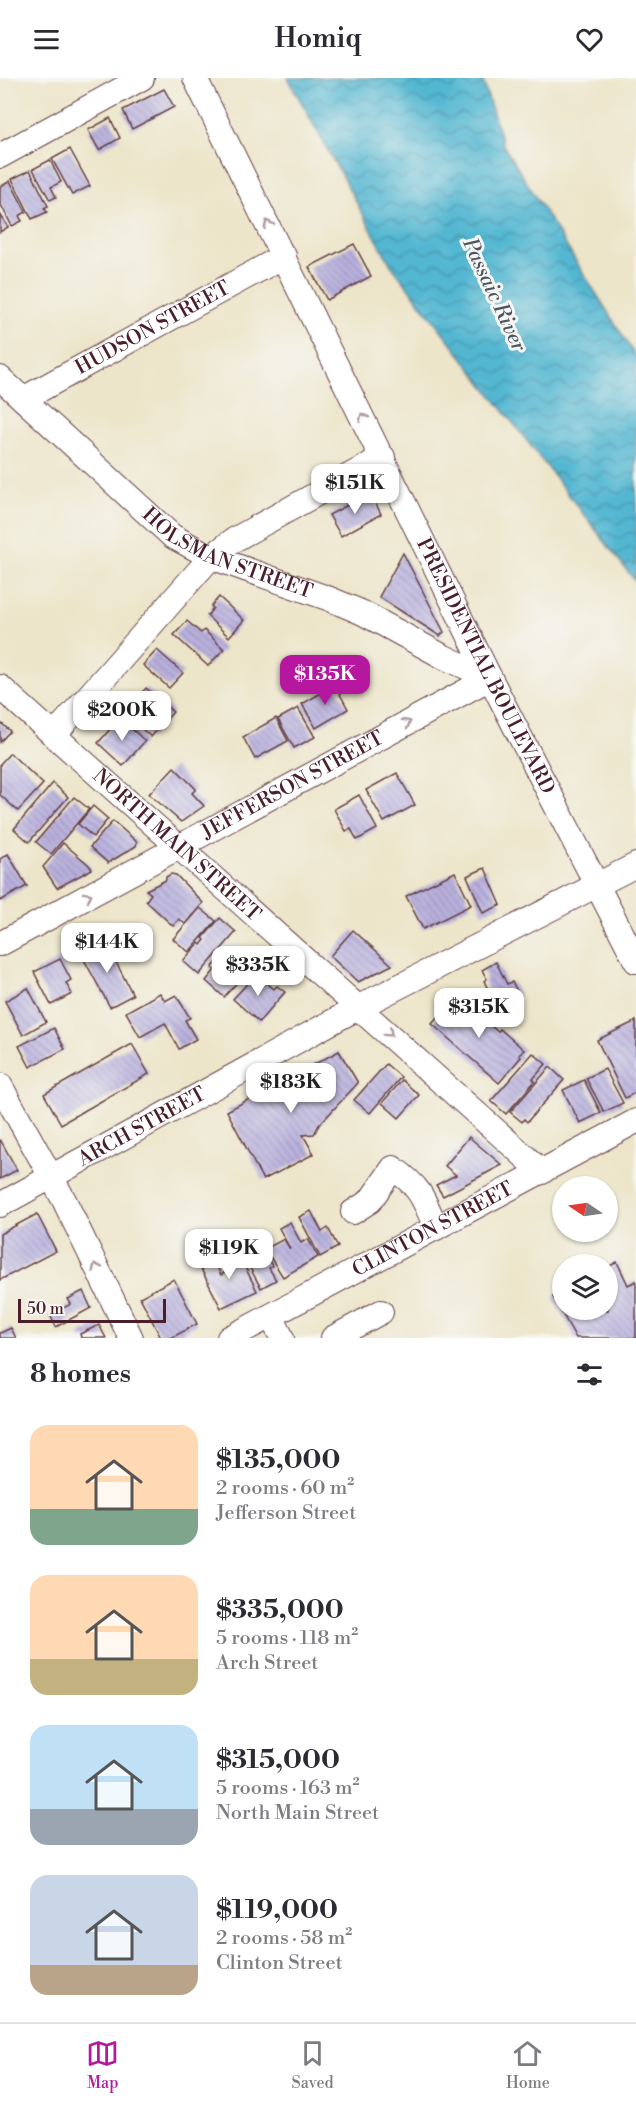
<!DOCTYPE html>
<html lang="en">
<head>
<meta charset="utf-8">
<style>
  body { margin:0; font-family:"Libre Bodoni",serif; background:#f7f7f7; color:#2b2b33; height:100vh; display:flex; flex-direction:column; font-size:22px; white-space:nowrap }
  * { box-sizing:border-box; margin:0 }
  p { font-size:20px; color:#7c7c81 }
  .icon { flex:none; width:33px; height:33px; fill:none; stroke:currentColor; stroke-width:2; stroke-linecap:round; stroke-linejoin:round }
  .map { position:relative; height:1260px; overflow:hidden }
  .panel { display:flex; flex-direction:column; background:#fff; flex:1 }
  .panel>* { flex:none }
  .needle { width:39px; rotate:283deg }
  .fabs { position:absolute; left:552px; top:1098px; display:grid; gap:12px }
  .fabs a { display:grid; place-items:center; width:66px; height:66px; border-radius:50%; background:#fff; box-shadow:0 2px 4px #0004; font-size:30px }
  .scale { position:absolute; left:18px; bottom:15px; width:148px; box-sizing:border-box; padding-left:6px; border:3px solid #4a1f2b; border-top:0; font-size:16px; line-height:21px; white-space:nowrap; color:#4a1f2b; -webkit-text-stroke:4px #f6f6f2; paint-order:stroke }
  .price { position:absolute; translate:-50% -51px; padding:0 14px; border-radius:12px; background:#fff; color:#222; font-size:20px; line-height:39px; filter:drop-shadow(0 2px 3px #0008) }
  .price::after { content:''; position:absolute; left:50%; top:36px; width:18px; height:14px; margin-left:-9px; background:inherit; clip-path:polygon(0 0,100% 0,50% 100%) }
  .price.on { background:#b5179e; color:#fff }
  ul { padding:0; list-style:none }
  li { display:flex; align-items:center; gap:18px; height:150px; padding:0 30px }
  li span { display:grid; place-items:center; flex:none; width:168px; height:120px; border-radius:18px; color:#555 }
  li>.icon { margin-inline-start:auto }
  span .icon { width:72px; height:72px; fill:#fffc; stroke-width:1 }
  li b { font-size:26px }
  h2 { display:flex; justify-content:space-between; align-items:center; height:72px; padding:0 30px; font-size:26px }
  header { display:flex; justify-content:space-between; align-items:center; height:78px; padding:0 30px; background:#fff; font-size:27px; font-weight:600 }
  .tabs { display:flex; justify-content:space-around; align-items:center; height:84px; border-top:2px solid #e1e1e2; background:#fff; font-size:16px; color:#7c7c81 }
  .tabs a { display:grid; justify-items:center; gap:3px }
  .tabs .on { color:#b5179e }
  .map>svg:first-child { display:block }
  .water { fill:url(#water-waves); stroke:#4e6b7e; stroke-width:1.5 }
  .building { fill:url(#building-back-hatch) }
  .lines { fill:none; stroke-linecap:round; stroke-linejoin:round }
  .minor-casing { stroke:#623d43; stroke-width:26 }
  .minor { stroke:#fff; stroke-width:24 }
  .oneway { stroke:#ae9aa0 }
  .labels { text-anchor:middle; dominant-baseline:central; stroke-width:6; stroke-linejoin:round; paint-order:stroke }
  .street-label { font-size:20px; fill:#4a1f2b; stroke:#f6f6f2 }
  .water-label { font-size:21px; font-style:italic; fill:#4d5465; stroke:#f6f6f2 }
</style>
</head>
<body>
<header><svg class="icon" aria-label="menu" viewBox="0 0 24 24"><path d="M4 6h16M4 12h16M4 18h16"/></svg>Homiq<svg class="icon" aria-label="heart" viewBox="0 0 24 24"><path d="M12 20l-8-8c-3-5 5-10 8-4 3-6 11-1 8 4z"/></svg></header>
<div class="map">
<svg width="636" height="1260" viewBox="0 0 636 1260">
  <defs>
    <pattern id="water-waves" width="16" height="10" patternUnits="userSpaceOnUse" patternTransform="scale(1.5)"><rect width="16" height="10" fill="#53b7d2"/><path d="M0 5q4-4 8 0t8 0" fill="none" stroke="#4794ab"/></pattern>
    <pattern id="building-back-hatch" width="6" height="6" patternUnits="userSpaceOnUse" patternTransform="scale(1.5)"><rect width="6" height="6" fill="#bab2df"/><path d="M-1 5l2 2M0 0l6 6M5-1l2 2" fill="none" stroke="#9990b5"/></pattern>
  </defs>
  <rect width="100%" height="100%" fill="#f6f6f2"/>
  <filter id="ink" filterUnits="userSpaceOnUse"><feTurbulence type="fractalNoise" baseFrequency=".0167" numOctaves="2"/><feDisplacementMap in="SourceGraphic" scale="12" xChannelSelector="R" yChannelSelector="G"/><feConvolveMatrix kernelMatrix="1 2 1 2 8 2 1 2 1" color-interpolation-filters="sRGB"/></filter>
  <filter id="wash" filterUnits="userSpaceOnUse"><feTurbulence type="fractalNoise" baseFrequency=".008" numOctaves="4" result="noise"/><feDisplacementMap in="SourceGraphic" scale="24" xChannelSelector="R" yChannelSelector="G"/><feGaussianBlur stdDeviation="1.35" result="paint"/><feColorMatrix in="noise" values="0 0 0 0 0 0 0 0 0 0 0 0 0 0 0 0 0 1.4 0 .05"/><feComposite in="paint" operator="in"/></filter>
  <g filter="url(#wash)">
    <rect width="100%" height="100%" fill="#ede5c9"/>
    <polygon class="water" points="288,0 482,0 503,67 636,279 636,504 391,187"/>
    <g id="blocks">
      <g class="building">
        <polygon points="164,11 174,29 132,51 123,32"/>
        <polygon points="110,40 120,60 99,72 88,52"/>
        <polygon points="70,71 90,108 72,117 52,81"/>
        <polygon points="50,82 61,104 51,109 56,119 50,122 33,91"/>
        <polygon points="30,92 48,128 44,130 47,134 32,141 12,101"/>
        <polygon points="10,103 26,134 19,138 22,143 12,148 0,125 0,109"/>
        <polygon points="0,136 8,149 0,154"/>
        <polygon points="354,166 371,198 327,222 309,189"/>
        <polygon points="370,415 381,436 341,458 329,437"/>
        <polygon points="403,475 444,554 440,558 379,519"/>
        <polygon points="219,519 244,542 229,559 207,538 213,530 211,528"/>
        <polygon points="187,543 201,555 204,552 224,571 208,588 174,557"/>
        <polygon points="157,572 183,595 169,610 143,587"/>
        <polygon points="335,607 348,631 316,650 302,626"/>
        <polygon points="146,610 173,634 151,659 124,635"/>
        <polygon points="298,630 315,659 294,670 278,641"/>
        <polygon points="120,640 145,663 123,688 98,665"/>
        <polygon points="276,640 288,663 255,681 243,659"/>
        <polygon points="0,644 10,653 0,664"/>
        <polygon points="10,675 43,706 18,733 0,717 0,686"/>
        <polygon points="174,689 196,711 192,715 204,728 181,744 149,716"/>
        <polygon points="397,695 415,727 384,744 366,712"/>
        <polygon points="53,705 68,719 29,764 14,751"/>
        <polygon points="359,717 377,751 357,762 351,751 346,753 334,731"/>
        <polygon points="74,719 89,731 51,776 36,764"/>
        <polygon points="93,728 108,741 93,759 78,746"/>
        <polygon points="113,743 137,764 136,768 108,785 90,769"/>
        <polygon points="63,765 88,786 92,791 57,810 43,789"/>
        <polygon points="8,776 27,808 0,823 0,781"/>
        <polygon points="485,790 501,827 483,835 467,798"/>
        <polygon points="455,794 471,827 423,851 406,818"/>
        <polygon points="171,796 176,797 203,825 185,846 179,841 173,848 146,823 151,816 146,812 166,802 166,799"/>
        <polygon points="200,830 216,843 189,874 173,861"/>
        <polygon points="220,840 236,854 199,897 183,883 199,865 201,867 205,862 203,860"/>
        <polygon points="353,852 392,887 358,904 330,878"/>
        <polygon points="105,863 133,917 110,929 81,876"/>
        <polygon points="228,871 250,890 224,919 206,903 215,892 212,890"/>
        <polygon points="60,881 71,902 66,905 72,916 51,927 34,894"/>
        <polygon points="496,884 507,906 512,904 519,917 503,925 492,912 489,913 484,903 487,901 482,892"/>
        <polygon points="259,893 265,898 262,901 274,911 277,908 285,914 259,944 233,921"/>
        <polygon points="28,910 46,944 23,957 5,923"/>
        <polygon points="160,915 165,923 176,917 190,940 185,942 196,961 179,971 165,945 140,959 126,934"/>
        <polygon points="457,917 498,954 500,951 524,972 519,977 521,979 499,1005 432,946"/>
        <polygon points="636,943 636,1014 625,1020 597,962"/>
        <polygon points="54,950 65,971 30,989 19,968"/>
        <polygon points="132,966 149,996 61,1046 44,1016"/>
        <polygon points="339,973 358,1005 319,1047 314,1056 303,1057 314,1076 263,1102 227,1033"/>
        <polygon points="533,975 546,986 533,1001 535,1003 506,1036 491,1023"/>
        <polygon points="386,986 401,999 370,1035 354,1022"/>
        <polygon points="550,989 564,1002 527,1044 524,1041 522,1044 510,1034"/>
        <polygon points="605,991 623,1025 604,1034 586,1000"/>
        <polygon points="402,1002 419,1017 399,1040 382,1025"/>
        <polygon points="584,1002 601,1035 580,1045 563,1012"/>
        <polygon points="469,1059 502,1087 443,1118 436,1107 456,1097 445,1088"/>
        <polygon points="0,1061 17,1092 0,1101"/>
        <polygon points="311,1133 322,1154 328,1150 338,1169 320,1179 299,1139"/>
        <polygon points="37,1136 56,1173 0,1202 0,1156"/>
        <polygon points="290,1144 301,1165 308,1161 318,1179 283,1199 265,1171 284,1161 290,1171 279,1150"/>
        <polygon points="253,1162 259,1174 263,1172 272,1188 269,1190 276,1202 261,1210 245,1181 248,1179 242,1169"/>
        <polygon points="237,1173 257,1213 221,1230 200,1189 213,1182 221,1197 229,1192 223,1180"/>
        <polygon points="617,1184 628,1207 636,1203 636,1260 576,1260 553,1219 562,1214 562,1232 608,1232 608,1189"/>
        <polygon points="174,1201 197,1246 171,1260 161,1260 140,1219"/>
        <polygon points="83,1213 91,1230 56,1249 50,1237 71,1226 68,1221"/>
        <polygon points="99,1247 106,1260 81,1260 80,1256"/>
        <polygon points="11,1250 16,1260 0,1260 0,1255"/>
      </g>
    </g>
  </g>
  <g filter="url(#ink)">
    <use href="#blocks" fill-opacity="0" stroke="#623d43" stroke-width="1.5"/>
    <g class="lines">
      <g class="minor-casing">
        <g id="minor">
          <path id="s1" d="M 195,0 L 490,600 L 636,883"/>
          <polyline points="0,78 142,0"/>
          <path id="s2" d="M 0,300 L 172,458 L 211,479 L 330,521 L 363,535 L 442,578 L 490,600"/>
          <path id="s3" d="M 23,321 L 284,178"/>
          <path id="s4" d="M 0,609 L 542,1094"/>
          <polyline points="54,657 211,479 232,463 383,379"/>
          <path id="s5" d="M 0,866 L 490,600"/>
          <polyline points="0,1007 64,1122 131,1260"/>
          <path id="s6" d="M 0,1127 L 359,929 L 636,787"/>
          <path d="M 353,1134 L 370,1123 L 393,1090 C 421,1110 423,1119 436,1150"/>
          <polyline points="271,1238 282,1260"/>
          <path id="s7" d="M 229,1260 L 636,1043"/>
          <polyline points="333,1260 381,1234"/>
        </g>
      </g>
      <use href="#minor" class="minor"/>
    </g>
    <defs><path id="oneway-chevron" d="M-2-3.5L2.5 0L-2 3.5" fill="none" stroke-width="1.6" stroke-linecap="round" stroke-linejoin="round" transform="scale(1.5)"/></defs>
    <g class="oneway">
      <use href="#oneway-chevron" transform="translate(268 146) rotate(-116)"/>
      <use href="#oneway-chevron" transform="translate(363 339) rotate(-116)"/>
      <use href="#oneway-chevron" transform="translate(407 645) rotate(-29)"/>
      <use href="#oneway-chevron" transform="translate(88 818) rotate(-29)"/>
      <use href="#oneway-chevron" transform="translate(389 955) rotate(42)"/>
      <use href="#oneway-chevron" transform="translate(96 1189) rotate(-116)"/>
    </g>
  </g>
  <g class="labels">
    <g class="street-label">
      <text stroke="none"><textPath href="#s3" startOffset="148">HUDSON STREET</textPath></text>
      <text stroke="none"><textPath href="#s2" startOffset="291">HOLSMAN STREET</textPath></text>
      <text stroke="none"><textPath href="#s1" startOffset="656">PRESIDENTIAL BOULEVARD</textPath></text>
      <text stroke="none"><textPath href="#s5" startOffset="333">JEFFERSON STREET</textPath></text>
      <text stroke="none"><textPath href="#s4" startOffset="237">NORTH MAIN STREET</textPath></text>
      <text stroke="none"><textPath href="#s6" startOffset="162">ARCH STREET</textPath></text>
      <text stroke="none"><textPath href="#s7" startOffset="231">CLINTON STREET</textPath></text>
    </g>
    <g class="water-label">
      <text transform="translate(494 217) rotate(65)">Passaic River</text>
    </g>
  </g>
</svg>
<div class="fabs">
<a><svg class="needle" viewBox="-14 -14 28 28"><path d="M0-13l5 13h-10z" fill="#e53935"/><path d="M0 13l5-13h-10z" fill="#7c7c81"/></svg></a>
<a><svg class="icon" aria-label="layers" viewBox="0 0 24 24"><path d="M12 4l9 5-9 5-9-5zM3 14l9 5 9-5"/></svg></a>
</div>
<div class="scale">50 m</div>
<b class="price" style="left:355px;top:437px">$151K</b>
<b class="price on" style="left:325px;top:628px">$135K</b>
<b class="price" style="left:122px;top:664px">$200K</b>
<b class="price" style="left:107px;top:896px">$144K</b>
<b class="price" style="left:258px;top:919px">$335K</b>
<b class="price" style="left:479px;top:961px">$315K</b>
<b class="price" style="left:291px;top:1036px">$183K</b>
<b class="price" style="left:229px;top:1202px">$119K</b>
</div>
<section class="panel">
<h2>8 homes<svg class="icon" aria-label="filters" viewBox="0 0 24 24"><path d="M4 7h16M4 17h16"/><circle cx="9" cy="7" r="2"/><circle cx="15" cy="17" r="2"/></svg></h2>
<ul>
<li><span style="background:linear-gradient(#ffd9b3 70%,#7fa58c 0)"><svg class="icon" aria-label="home" viewBox="0 0 24 24"><path d="M3 11l9-7 9 7M6 9v11h12V9"/></svg></span><div><b>$135,000</b><p>2 rooms · 60 m²</p><p>Jefferson Street</p></div></li>
<li><span style="background:linear-gradient(#ffd9b3 70%,#c2b280 0)"><svg class="icon" aria-label="home" viewBox="0 0 24 24"><path d="M3 11l9-7 9 7M6 9v11h12V9"/></svg></span><div><b>$335,000</b><p>5 rooms · 118 m²</p><p>Arch Street</p></div></li>
<li><span style="background:linear-gradient(#bfe0f5 70%,#9aa5b1 0)"><svg class="icon" aria-label="home" viewBox="0 0 24 24"><path d="M3 11l9-7 9 7M6 9v11h12V9"/></svg></span><div><b>$315,000</b><p>5 rooms · 163 m²</p><p>North Main Street</p></div></li>
<li><span style="background:linear-gradient(#c9d6e8 75%,#b9a48a 0)"><svg class="icon" aria-label="home" viewBox="0 0 24 24"><path d="M3 11l9-7 9 7M6 9v11h12V9"/></svg></span><div><b>$119,000</b><p>2 rooms · 58 m²</p><p>Clinton Street</p></div></li>
</ul>
</section>
<nav class="tabs">
<a class="on"><svg class="icon" aria-label="map" viewBox="0 0 24 24"><path d="M3 6l6-2 6 2 6-2v14l-6 2-6-2-6 2zM9 4v14M15 6v14"/></svg>Map</a>
<a><svg class="icon" aria-label="saved" viewBox="0 0 24 24"><path d="M7 4h10v16l-5-4-5 4z"/></svg>Saved</a>
<a><svg class="icon" aria-label="home" viewBox="0 0 24 24"><path d="M3 11l9-7 9 7M6 9v11h12V9"/></svg>Home</a>
</nav>
</body>
</html>
